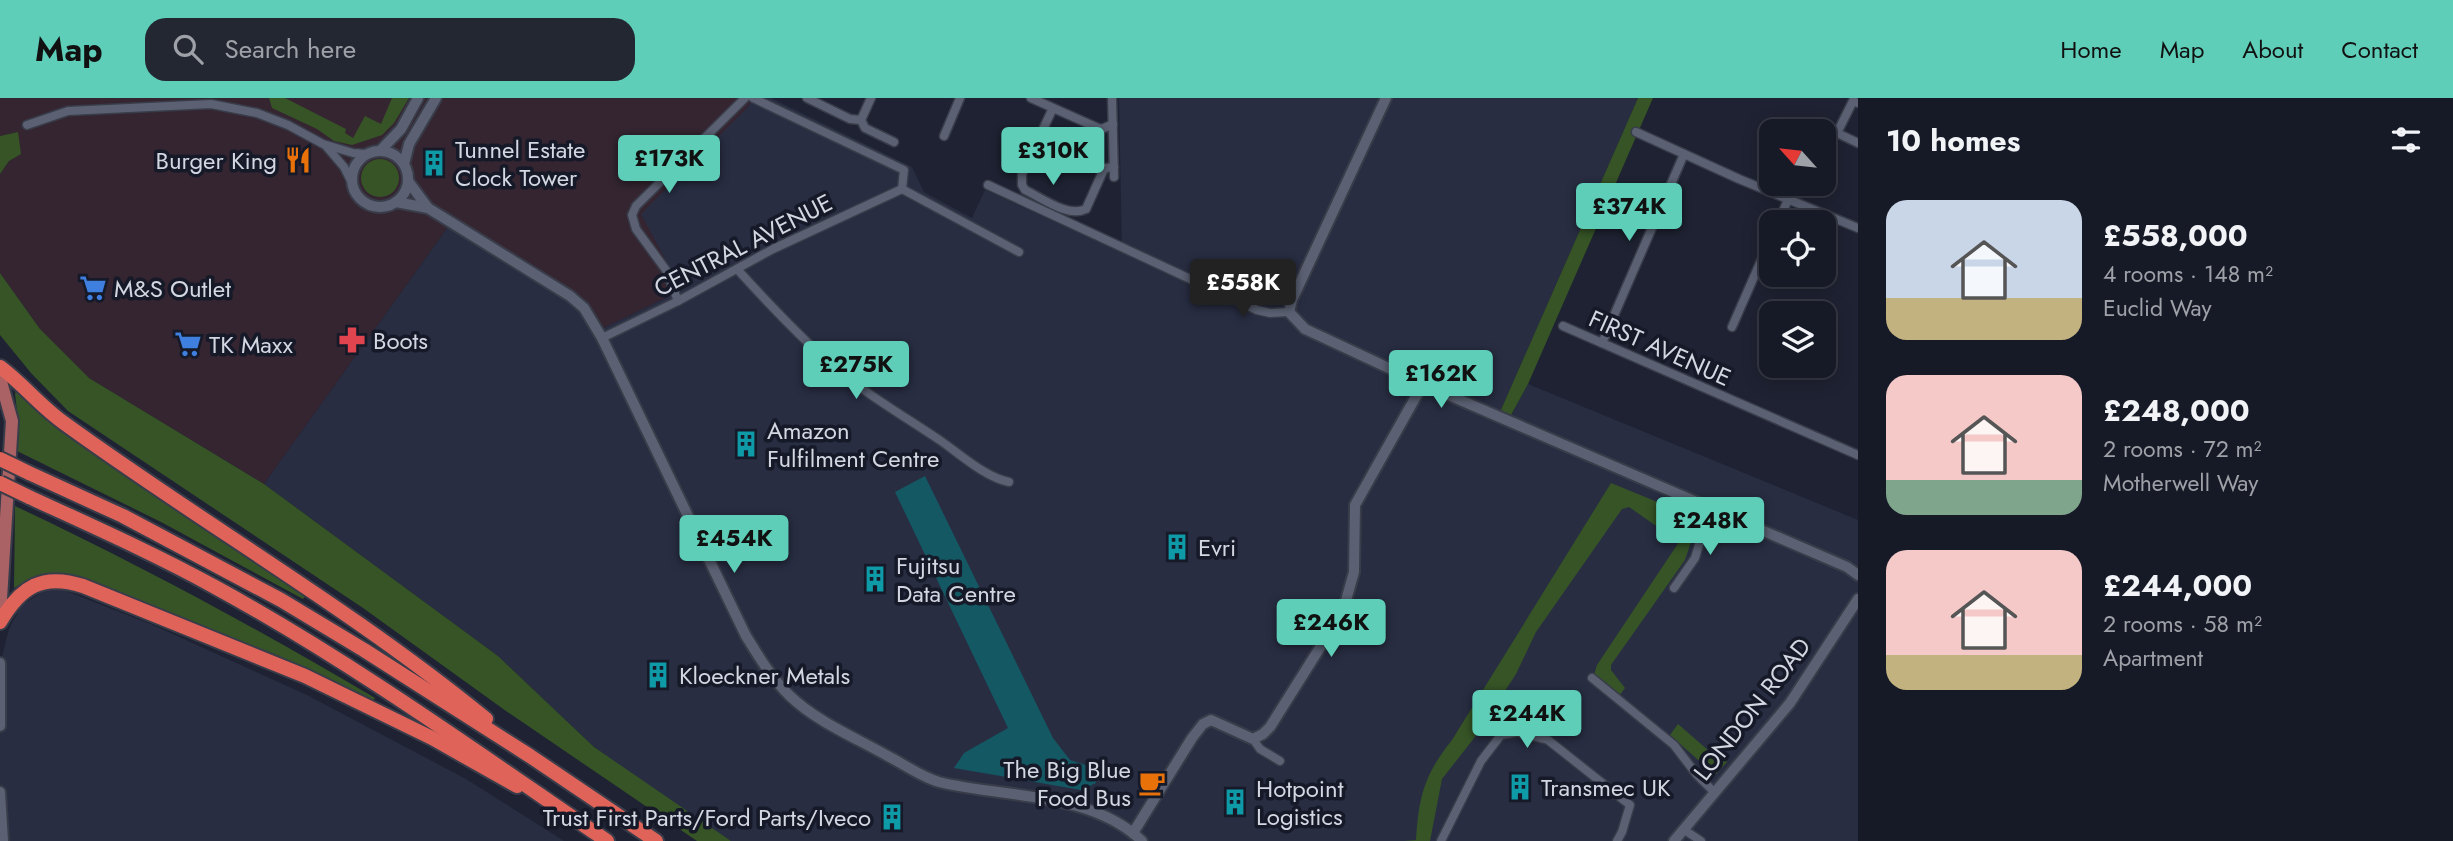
<!DOCTYPE html>
<html lang="en">
<head>
<meta charset="utf-8">
<style>
  body { margin:0; font-family:Jost,sans-serif; background:#232732; color:#f1f3f6; height:100vh; display:flex; flex-direction:column; font-size:26px; white-space:nowrap }
  * { box-sizing:border-box; margin:0 }
  p { font-size:23px; color:#9ea1a7 }
  .icon { flex:none; width:38px; height:38px; fill:none; stroke:currentColor; stroke-width:2; stroke-linecap:round; stroke-linejoin:round }
  .map { position:relative; flex:1; overflow:hidden }
  .side { display:flex; flex-direction:column; background:#161a26; width:595px }
  .side>* { flex:none }
  .needle { width:46px; rotate:297deg }
  .buttons { position:absolute; left:1759px; top:21px; display:grid; gap:14px }
  .buttons a { display:grid; place-items:center; width:77px; height:77px; border-radius:14px; background:#161a26; box-shadow:0 4px 18px #0003,0 0 0 2px #353843; font-size:35px }
  .price { position:absolute; translate:-50% -60px; padding:0 16px; border-radius:7px; background:#5eceb8; color:#111; font-size:23px; line-height:46px; filter:drop-shadow(0 2px 4px #0008) }
  .price::after { content:''; position:absolute; left:50%; top:42px; width:21px; height:16px; margin-left:-10px; background:inherit; clip-path:polygon(0 0,100% 0,50% 100%) }
  .price.active { background:#222; color:#fff }
  ul { padding:0; list-style:none }
  li { display:flex; align-items:center; gap:21px; height:175px; padding:0 28px }
  li span { display:grid; place-items:center; flex:none; width:196px; height:140px; border-radius:21px; color:#555 }
  li>.icon { margin-inline-start:auto }
  span .icon { width:84px; height:84px; fill:#fffc; stroke-width:1 }
  li b { font-size:30px }
  h2 { display:flex; justify-content:space-between; align-items:center; height:84px; padding:0 28px; font-size:30px }
  header { display:flex; align-items:center; gap:42px; box-sizing:border-box; height:98px; padding:0 35px; background:#5eceb8; color:#111 }
  header strong { font-size:33px }
  nav { display:flex; gap:38px; margin-inline-start:auto; font-size:24px }
  .search { width:490px; height:63px; background:#232732; display:flex; align-items:center; gap:18px; box-sizing:border-box; padding:0 24px; border-radius:21px; color:#9ea1a7; font-size:26px }
  main { display:flex; flex:1; min-height:0 }
  .map>svg:first-child { display:block }
  .commercial { fill:#342531 }
  .built { fill:#282d42 }
  .green { fill:#365426 }
  .water { fill:#145864 }
  .lines { fill:none; stroke-linecap:round; stroke-linejoin:round }
  .street-casing { stroke:#393c49; stroke-width:11 }
  .secondary-casing { stroke:#393c49; stroke-width:14 }
  .primary-casing { stroke:#393c49; stroke-width:16 }
  .highway-casing { stroke:#393c49; stroke-width:18 }
  .street { stroke:#5b6173; stroke-width:8 }
  .secondary { stroke:#5b6173; stroke-width:10 }
  .primary { stroke:#ab6264; stroke-width:12 }
  .highway { stroke:#e0635a; stroke-width:14 }
  .highway-bridge-casing { stroke:#393c49; stroke-width:18; stroke-linecap:butt }
  .highway-bridge { stroke:#e0635a; stroke-width:14 }
  .labels { text-anchor:middle; dominant-baseline:central; stroke-width:7; stroke-linejoin:round; paint-order:stroke }
  .poi-label { font-size:24px; fill:#d3d7e1; stroke:#151928; text-anchor:start }
  .street-label { font-size:24px; fill:#d3d7e1; stroke:#151928 }
</style>
</head>
<body>
<header>
<strong>Map</strong>
<div class="search"><svg class="icon" aria-label="search" viewBox="0 0 24 24"><circle cx="10" cy="10" r="6"/><path d="M15 15l6 6"/></svg>Search here</div>
<nav><a>Home</a><a>Map</a><a>About</a><a>Contact</a></nav>
</header>
<main>
<div class="map">
<svg width="1858" height="743" viewBox="0 0 1858 743">
  <rect width="100%" height="100%" fill="#1e2232"/>
  <polygon class="commercial" points="0,0 753,0 682,192 604,230 587,206 453,122 264,386 89,280 40,231 0,175 0,76 9,63 18,34 0,38"/>
  <g class="built">
    <polygon points="753,0 771,0 912,69 924,94 972,120 985,92 1122,155 1119,0 1638,0 1500,314 1511,318 1528,286 1858,422 1858,743 731,743 650,689 594,649 498,558 264,386 453,122 587,206 604,230 682,192 641,116 748,9"/>
    <polygon points="61,491 153,527 309,598 466,681 564,743 6,743 0,692 0,567 9,531 21,508 42,494"/>
  </g>
  <g class="green">
    <polygon points="269,0 285,0 346,31 345,35 353,40 365,18 381,26 392,0 409,0 394,25 382,37 352,47 334,43 317,31 272,10"/>
    <polygon points="1638,0 1653,0 1528,286 1510,319 1500,314"/>
    <polygon points="18,34 21,56 9,63 0,76 0,38"/>
    <circle cx="380" cy="80" r="19"/>
    <polygon points="0,175 40,231 89,280 264,386 498,558 594,649 731,743 697,743 506,613 363,510 68,313 31,275 0,237"/>
    <polygon points="17,293 306,497 303,501 161,424 17,353 19,332 15,295"/>
    <path d="M 1611,385 L 1699,421 L 1685,462 L 1611,567 L 1611,572 L 1625,590 L 1619,598 L 1594,577 L 1597,567 L 1679,444 L 1629,409 L 1622,411 L 1536,534 L 1516,576 L 1475,639 L 1442,681 L 1430,743 L 1404,743 L 1416,742 C 1419,698 1424,677 1452,642 Z"/>
    <path d="M 15,408 C 138,466 257,530 375,600 L 372,604 L 219,536 L 75,478 C 51,472 35,479 14,490 Z"/>
    <polygon points="1678,626 1709,653 1727,658 1727,664 1715,677 1670,637"/>
  </g>
  <polygon class="water" points="925,378 1053,640 1070,662 1092,669 1096,685 1081,692 954,670 964,655 1008,630 895,394"/>
  <g class="lines">
    <g class="street-casing">
      <g id="street">
        <polyline points="753,0 904,72 902,91 1019,154"/>
        <polyline points="807,0 850,21 861,22 865,30 894,44"/>
        <polyline points="1031,0 1098,30 1102,31 1113,26"/>
        <polyline points="1112,0 1114,79"/>
        <polyline points="1858,5 1853,3 1837,35 1858,45"/>
        <path d="M 1053,10 L 1022,76 L 1022,87 L 1025,92 C 1042,100 1068,120 1086,111 L 1103,73 L 1106,70 L 1114,69"/>
        <polyline points="861,22 871,0"/>
        <polyline points="27,27 68,13 211,6 257,15 288,27 323,46 353,55 367,56"/>
        <polyline points="1636,34 1739,81 1858,130"/>
        <polyline points="944,38 960,0"/>
        <polyline points="326,48 344,69 352,85"/>
        <polyline points="988,87 1257,212 1270,215 1289,214"/>
        <polyline points="1778,124 1788,102"/>
        <path d="M 737,171 C 767,204 798,237 831,266 C 864,295 904,318 941,343 C 961,357 985,379 1009,384"/>
        <polyline points="678,203 666,172 636,131 632,117 636,108 745,0"/>
        <polyline points="1563,228 1858,357"/>
        <polyline points="1732,229 1771,140"/>
        <polyline points="602,240 678,203 773,151 902,91"/>
        <polyline points="1602,245 1684,56"/>
        <polyline points="1674,490 1695,460 1710,410"/>
        <polyline points="1592,580 1674,647 1697,677 1714,694"/>
        <polyline points="1253,641 1260,651 1280,663"/>
        <polyline points="1683,731 1701,743"/>
        <polyline points="1441,743 1481,663 1501,637 1517,634 1548,642 1630,707 1622,734 1617,743"/>
      </g>
    </g>
    <g class="secondary-casing">
      <g id="secondary">
        <polyline points="1386,0 1292,202 1289,214 1305,231 1423,286 1847,469 1858,477"/>
        <circle cx="380" cy="81" r="28"/>
        <polyline points="380,53 401,31 418,0"/>
        <polyline points="404,66 409,46 436,0"/>
        <polyline points="408,83 428,110"/>
        <path d="M 396,104 L 428,110 L 570,198 L 584,210 L 602,240 L 746,538 C 759,559 772,581 790,598 C 816,623 854,639 886,657 C 902,665 921,679 939,684 C 1003,700 1090,693 1142,743"/>
        <polyline points="0,565 0,628"/>
        <polyline points="0,694 3,743"/>
        <polyline points="1133,735 1192,640 1203,626 1211,622 1253,641 1263,636 1270,629 1343,513 1354,474 1355,407 1423,286"/>
        <polyline points="1674,743 1790,605 1858,501"/>
      </g>
    </g>
    <g class="primary-casing">
      <polyline id="primary" points="0,280 12,323 0,517"/>
    </g>
    <g class="highway-casing">
      <g id="highway">
        <path d="M 0,269 C 23,286 41,309 64,325 C 203,426 353,512 486,621"/>
        <polyline points="29,375 123,418 281,502 364,552 530,658 656,743"/>
        <path d="M 29,399 C 92,428 155,456 215,489 C 352,564 478,655 607,743"/>
        <path d="M 0,524 C 21,488 43,475 83,488 L 305,578 L 432,640 L 517,688"/>
      </g>
    </g>
    <use href="#street" class="street"/>
    <use href="#secondary" class="secondary"/>
    <use href="#primary" class="primary"/>
    <use href="#highway" class="highway"/>
    <g class="highway-bridge-casing">
      <g id="highway-bridge">
        <polyline points="0,361 29,375"/>
        <polyline points="0,385 29,399"/>
      </g>
    </g>
    <use href="#highway-bridge" class="highway-bridge"/>
  </g>
  <defs>
    <g id="restaurant-bare" transform="scale(2.1)"><path d="M-5-6h1v4h1v-4h1v4h1v-4h1v5L-1.5 .5V6h-2V.5L-5-1ZM5-6V6H3V1.5H1.5Q1.5-4 5-6Z" fill="#e8710a" stroke="#151928" stroke-width="2.5" paint-order="stroke"/></g>
    <g id="building-bare" transform="scale(2.1)"><path d="M-4-6H4V6H1V3H-1V6H-4ZM-2.5-4.3h1.7v1.8h-1.7ZM.8-4.3h1.7v1.8H.8ZM-2.5-1h1.7V.8h-1.7ZM.8-1h1.7V.8H.8Z" fill="#0f9aa8" stroke="#151928" stroke-width="2.5" paint-order="stroke"/></g>
    <g id="supermarket-bare" transform="scale(2.1)"><path d="M-6-5.5h2.5l.6 2H6L4.5 2H-2.5L-4.4-4H-6ZM-1.5 3.2a1.3 1.3 0 1 0 .1 0ZM3 3.2a1.3 1.3 0 1 0 .1 0Z" fill="#3f7fe0" stroke="#151928" stroke-width="2.5" paint-order="stroke"/></g>
    <g id="pharmacy-bare" transform="scale(2.1)"><path d="M-2-6h4v4h4v4h-4v4h-4v-4h-4v-4h4Z" fill="#e0444e" stroke="#151928" stroke-width="2.5" paint-order="stroke"/></g>
    <g id="cafe-bare" transform="scale(2.1)"><path d="M-5.5-4.5H6V0H3Q3 3.5 0 3.5H-2.5Q-5.5 3.5-5.5 0ZM3-3.2v2h1.7v-2ZM-6 4.5H4V6H-6Z" fill="#e8710a" stroke="#151928" stroke-width="2.5" paint-order="stroke"/></g>
  </defs>
  <g fill-rule="evenodd">
    <use href="#restaurant-bare" x="298" y="62"/>
    <use href="#building-bare" x="434" y="65"/>
    <use href="#supermarket-bare" x="93" y="190"/>
    <use href="#pharmacy-bare" x="352" y="242"/>
    <use href="#supermarket-bare" x="188" y="246"/>
    <use href="#building-bare" x="746" y="346"/>
    <use href="#building-bare" x="1177" y="449"/>
    <use href="#building-bare" x="875" y="481"/>
    <use href="#building-bare" x="658" y="577"/>
    <use href="#cafe-bare" x="1152" y="685"/>
    <use href="#building-bare" x="1520" y="689"/>
    <use href="#building-bare" x="1235" y="704"/>
    <use href="#building-bare" x="892" y="719"/>
  </g>
  <g class="labels">
    <g class="poi-label">
      <text x="455" y="51">Tunnel Estate<tspan x="455" dy="28">Clock Tower</tspan></text>
      <text x="277" y="62" text-anchor="end">Burger King</text>
      <text x="114" y="190">M&amp;S Outlet</text>
      <text x="373" y="242">Boots</text>
      <text x="209" y="246">TK Maxx</text>
      <text x="767" y="332">Amazon<tspan x="767" dy="28">Fulfilment Centre</tspan></text>
      <text x="1198" y="449">Evri</text>
      <text x="896" y="467">Fujitsu<tspan x="896" dy="28">Data Centre</tspan></text>
      <text x="679" y="577">Kloeckner Metals</text>
      <text x="1131" y="671" text-anchor="end">The Big Blue<tspan x="1131" dy="28">Food Bus</tspan></text>
      <text x="1541" y="689">Transmec UK</text>
      <text x="1256" y="690">Hotpoint<tspan x="1256" dy="28">Logistics</tspan></text>
      <text x="871" y="719" text-anchor="end">Trust First Parts/Ford Parts/Iveco</text>
    </g>
    <g class="street-label">
      <text transform="translate(743 147) rotate(-27)">CENTRAL AVENUE</text>
      <text transform="translate(1660 250) rotate(24)">FIRST AVENUE</text>
      <text transform="translate(1752 611) rotate(-52)">LONDON ROAD</text>
    </g>
  </g>
</svg>
<div class="buttons">
<a><svg class="needle" viewBox="-14 -14 28 28"><path d="M0-13l5 13h-10z" fill="#e53935"/><path d="M0 13l5-13h-10z" fill="#9ea1a7"/></svg></a>
<a><svg class="icon" aria-label="locate" viewBox="0 0 24 24"><circle cx="12" cy="12" r="6"/><path d="M12 2v4M12 18v4M2 12h4M18 12h4"/></svg></a>
<a><svg class="icon" aria-label="layers" viewBox="0 0 24 24"><path d="M12 4l9 5-9 5-9-5zM3 14l9 5 9-5"/></svg></a>
</div>
<b class="price" style="left:1053px;top:89px">£310K</b>
<b class="price" style="left:669px;top:97px">£173K</b>
<b class="price" style="left:1629px;top:145px">£374K</b>
<b class="price active" style="left:1243px;top:221px">£558K</b>
<b class="price" style="left:856px;top:303px">£275K</b>
<b class="price" style="left:1441px;top:312px">£162K</b>
<b class="price" style="left:1710px;top:459px">£248K</b>
<b class="price" style="left:734px;top:477px">£454K</b>
<b class="price" style="left:1331px;top:561px">£246K</b>
<b class="price" style="left:1527px;top:652px">£244K</b>
</div>
<section class="side">
<h2>10 homes<svg class="icon" aria-label="filters" viewBox="0 0 24 24"><path d="M4 7h16M4 17h16"/><circle cx="9" cy="7" r="2"/><circle cx="15" cy="17" r="2"/></svg></h2>
<ul>
<li><span style="background:linear-gradient(#c9d6e8 70%,#c2b280 0)"><svg class="icon" aria-label="home" viewBox="0 0 24 24"><path d="M3 11l9-7 9 7M6 9v11h12V9"/></svg></span><div><b>£558,000</b><p>4 rooms · 148 m²</p><p>Euclid Way</p></div></li>
<li><span style="background:linear-gradient(#f6c9c9 75%,#7fa58c 0)"><svg class="icon" aria-label="home" viewBox="0 0 24 24"><path d="M3 11l9-7 9 7M6 9v11h12V9"/></svg></span><div><b>£248,000</b><p>2 rooms · 72 m²</p><p>Motherwell Way</p></div></li>
<li><span style="background:linear-gradient(#f6c9c9 75%,#c2b280 0)"><svg class="icon" aria-label="home" viewBox="0 0 24 24"><path d="M3 11l9-7 9 7M6 9v11h12V9"/></svg></span><div><b>£244,000</b><p>2 rooms · 58 m²</p><p>Apartment</p></div></li>
</ul>
</section>
</main>
</body>
</html>
